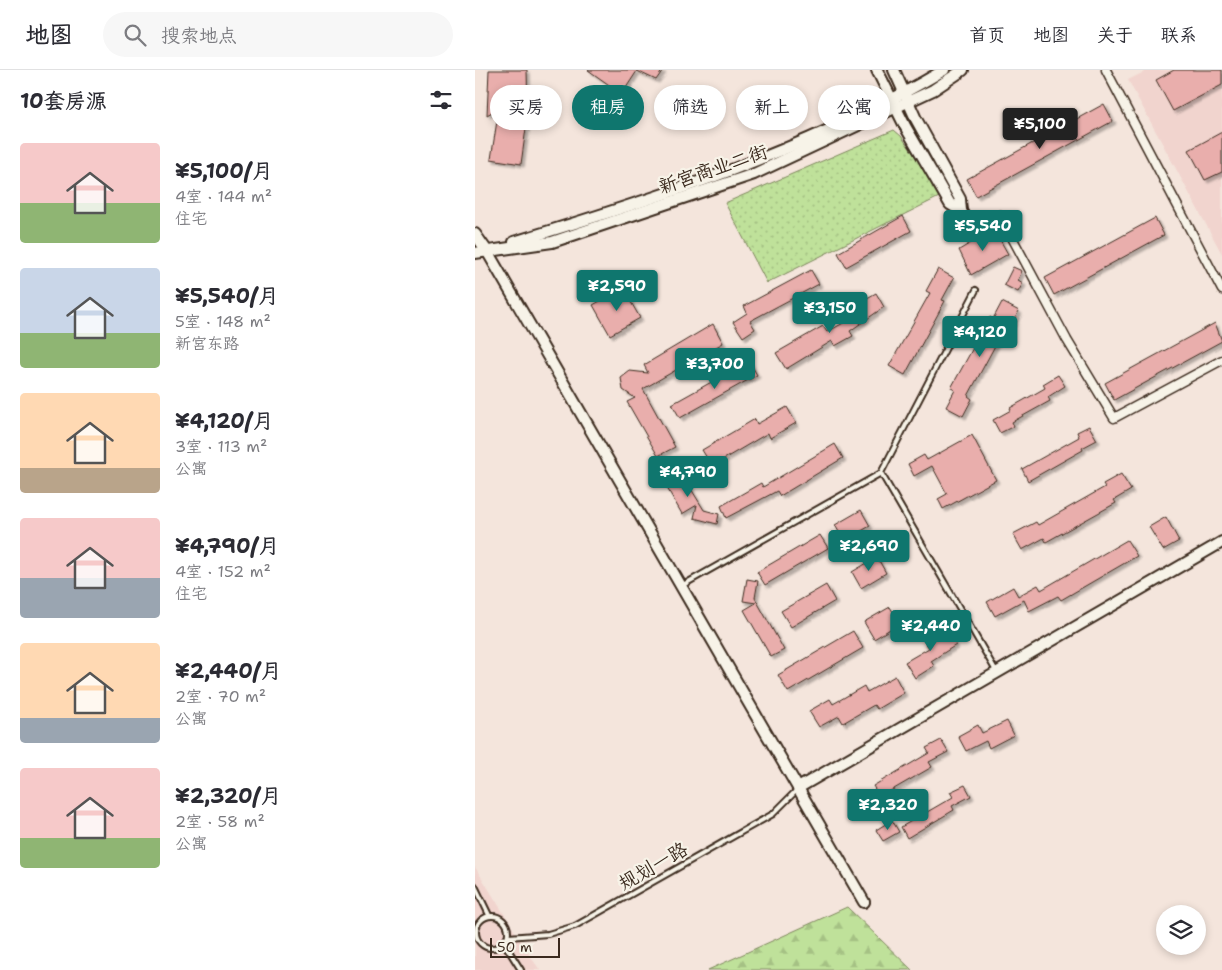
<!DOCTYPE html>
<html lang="zh">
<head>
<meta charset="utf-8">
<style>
  body { margin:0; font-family:"Shantell Sans","LXGW WenKai TC",sans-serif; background:#f7f7f7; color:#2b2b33; height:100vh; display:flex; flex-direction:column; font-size:19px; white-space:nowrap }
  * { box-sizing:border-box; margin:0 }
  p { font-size:16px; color:#7c7c81 }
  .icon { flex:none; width:28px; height:28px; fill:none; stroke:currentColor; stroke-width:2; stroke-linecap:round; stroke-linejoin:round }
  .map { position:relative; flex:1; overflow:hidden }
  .side { display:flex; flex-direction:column; background:#fff; width:475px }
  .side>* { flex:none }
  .top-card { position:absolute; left:15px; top:15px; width:475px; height:45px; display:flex; gap:10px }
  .buttons { position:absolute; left:681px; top:835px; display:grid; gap:10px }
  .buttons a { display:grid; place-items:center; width:50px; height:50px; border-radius:50%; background:#fff; box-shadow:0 2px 8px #0003; font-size:25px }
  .scale { position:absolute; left:15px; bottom:12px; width:70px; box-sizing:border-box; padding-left:5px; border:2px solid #3b2a1e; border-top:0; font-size:14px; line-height:18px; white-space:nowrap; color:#3b2a1e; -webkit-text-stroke:4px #f7f3e8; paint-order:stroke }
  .price { position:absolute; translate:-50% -42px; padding:0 11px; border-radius:5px; background:#0f766e; color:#fff; font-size:16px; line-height:32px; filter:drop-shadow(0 1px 2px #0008) }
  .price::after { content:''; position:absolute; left:50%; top:30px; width:15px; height:11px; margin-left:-8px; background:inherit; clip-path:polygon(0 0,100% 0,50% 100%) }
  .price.selected { background:#222; color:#fff }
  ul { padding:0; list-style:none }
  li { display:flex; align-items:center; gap:15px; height:125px; padding:0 20px }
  li span { display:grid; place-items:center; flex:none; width:140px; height:100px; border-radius:5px; color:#555 }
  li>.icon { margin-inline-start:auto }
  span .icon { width:60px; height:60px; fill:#fffc; stroke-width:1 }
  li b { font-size:21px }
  h2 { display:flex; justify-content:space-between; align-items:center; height:60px; padding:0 20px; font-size:21px }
  .tag { padding:0 18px; border-radius:22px; background:#fff; box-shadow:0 2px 8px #0003; font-size:18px; line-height:45px }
  .tag.selected { background:#0f766e; color:#fff }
  header { display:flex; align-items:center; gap:30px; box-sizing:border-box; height:70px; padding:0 25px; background:#fff; border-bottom:1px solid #e1e1e2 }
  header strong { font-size:24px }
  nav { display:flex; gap:28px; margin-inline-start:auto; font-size:18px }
  .search { width:350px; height:45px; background:#f7f7f7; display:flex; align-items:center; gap:12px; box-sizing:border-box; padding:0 18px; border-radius:28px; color:#7c7c81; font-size:19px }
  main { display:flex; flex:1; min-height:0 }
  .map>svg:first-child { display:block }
  .built { fill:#f1d4ce }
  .forest { fill:url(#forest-firs); stroke:#7d865c }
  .park { fill:url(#park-dots); stroke:#7d865c }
  .building { fill:#e9aeac; stroke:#3b2a1e; filter:url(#shadow) }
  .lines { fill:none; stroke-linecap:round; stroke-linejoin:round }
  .service-casing { stroke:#3b2a1e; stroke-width:8 }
  .minor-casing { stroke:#3b2a1e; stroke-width:11 }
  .tertiary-casing { stroke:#3b2a1e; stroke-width:14 }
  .service { stroke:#f7f3e8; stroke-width:4 }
  .minor { stroke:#f7f3e8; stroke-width:8 }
  .tertiary { stroke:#f7f3e8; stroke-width:10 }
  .labels { text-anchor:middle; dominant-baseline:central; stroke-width:4.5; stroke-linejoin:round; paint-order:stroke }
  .street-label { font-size:19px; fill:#3b2a1e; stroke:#f7f3e8 }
</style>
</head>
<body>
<header>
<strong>地图</strong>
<div class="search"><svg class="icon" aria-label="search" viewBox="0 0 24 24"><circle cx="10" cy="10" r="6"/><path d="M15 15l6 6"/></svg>搜索地点</div>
<nav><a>首页</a><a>地图</a><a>关于</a><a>联系</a></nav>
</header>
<main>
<section class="side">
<h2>10套房源<svg class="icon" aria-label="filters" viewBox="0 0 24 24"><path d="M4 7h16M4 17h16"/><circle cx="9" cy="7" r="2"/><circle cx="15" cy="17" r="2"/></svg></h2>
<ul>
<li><span style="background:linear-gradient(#f6c9c9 60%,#8fb573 0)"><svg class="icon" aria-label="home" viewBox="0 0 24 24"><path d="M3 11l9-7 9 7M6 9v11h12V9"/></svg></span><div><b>¥5,100/月</b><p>4室 · 144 m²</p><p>住宅</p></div></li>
<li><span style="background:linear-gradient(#c9d6e8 65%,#8fb573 0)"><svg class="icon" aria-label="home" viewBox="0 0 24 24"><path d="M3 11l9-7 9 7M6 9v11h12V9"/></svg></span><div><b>¥5,540/月</b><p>5室 · 148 m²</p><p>新宫东路</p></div></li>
<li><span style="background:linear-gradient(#ffd9b3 75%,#b9a48a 0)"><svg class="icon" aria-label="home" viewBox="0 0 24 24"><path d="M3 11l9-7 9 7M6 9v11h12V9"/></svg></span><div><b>¥4,120/月</b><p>3室 · 113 m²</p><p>公寓</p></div></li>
<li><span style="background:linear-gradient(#f6c9c9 60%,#9aa5b1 0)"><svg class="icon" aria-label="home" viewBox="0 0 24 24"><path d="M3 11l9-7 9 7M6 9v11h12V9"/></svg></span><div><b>¥4,790/月</b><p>4室 · 152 m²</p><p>住宅</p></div></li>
<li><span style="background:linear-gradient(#ffd9b3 75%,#9aa5b1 0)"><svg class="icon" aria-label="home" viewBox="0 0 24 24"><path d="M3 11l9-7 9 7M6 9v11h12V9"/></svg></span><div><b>¥2,440/月</b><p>2室 · 70 m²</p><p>公寓</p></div></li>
<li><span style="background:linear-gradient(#f6c9c9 70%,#8fb573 0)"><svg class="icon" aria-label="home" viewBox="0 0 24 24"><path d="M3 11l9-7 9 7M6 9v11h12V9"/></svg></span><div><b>¥2,320/月</b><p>2室 · 58 m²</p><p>公寓</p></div></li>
</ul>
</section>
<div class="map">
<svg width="747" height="900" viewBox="0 0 747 900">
  <defs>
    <pattern id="forest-firs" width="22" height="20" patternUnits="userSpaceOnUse" patternTransform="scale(1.25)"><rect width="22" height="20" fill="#bfe19a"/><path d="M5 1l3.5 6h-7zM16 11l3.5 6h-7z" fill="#a5c184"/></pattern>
    <pattern id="park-dots" width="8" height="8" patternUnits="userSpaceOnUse" patternTransform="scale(1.25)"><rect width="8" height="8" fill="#bfe19a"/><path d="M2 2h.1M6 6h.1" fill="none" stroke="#a5c184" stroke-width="1.8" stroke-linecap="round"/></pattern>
    <filter id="shadow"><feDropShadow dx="3" dy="3" stdDeviation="1" flood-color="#0004"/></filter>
  </defs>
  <rect width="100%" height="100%" fill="#f4e5dc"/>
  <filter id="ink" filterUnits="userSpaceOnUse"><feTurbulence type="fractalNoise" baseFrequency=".02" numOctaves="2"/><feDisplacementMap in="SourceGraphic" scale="10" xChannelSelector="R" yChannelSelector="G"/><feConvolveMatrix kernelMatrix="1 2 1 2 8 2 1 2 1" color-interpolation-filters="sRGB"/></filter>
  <g filter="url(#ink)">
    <g class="built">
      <polygon points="673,0 747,0 747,184 653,10"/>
      <polygon points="0,797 55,886 65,900 0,900"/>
    </g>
    <polygon class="forest" points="372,837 437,900 233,900"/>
    <polygon class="park" points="419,60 426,66 468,125 292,213 250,133"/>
    <g class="building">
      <polygon points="14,0 52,0 53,44 46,94 16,89 24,38 12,45"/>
      <polygon points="113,0 188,0 181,10 162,1 147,24"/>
      <polygon points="699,0 747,0 747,15 698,41 681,10"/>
      <polygon points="629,34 638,51 501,126 492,109"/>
      <polygon points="747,62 747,102 730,110 714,80"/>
      <polygon points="428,146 436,161 371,197 363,183"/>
      <polygon points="680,148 689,165 579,225 570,208"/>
      <polygon points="519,159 533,184 496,205 484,180"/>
      <polygon points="538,197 547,201 543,210 548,213 543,222 529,215"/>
      <polygon points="463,199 479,208 467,230 470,231 430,305 414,296 455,223 451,221"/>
      <polygon points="336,200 344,214 275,251 280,259 268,267 258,252 272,243 269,236"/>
      <polygon points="148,218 165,248 135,265 118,235"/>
      <polygon points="401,223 409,237 375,261 378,266 360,276 357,271 311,299 301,283 348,256 352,262 372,251 369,247 388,236 385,232"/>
      <polygon points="527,232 544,241 534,259 530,257 493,326 497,329 488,346 471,337 480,320 476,318 515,247 518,249"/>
      <polygon points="740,253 747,271 639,330 630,313"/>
      <polygon points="238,254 248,273 168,319 200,377 183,386 152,332 160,328 148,320 146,308 155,301 173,303 169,295"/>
      <polygon points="274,291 282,305 205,348 197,334"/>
      <polygon points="583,305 590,316 573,327 575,331 537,352 539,356 525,363 518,350 536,340 535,338 570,318 568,314"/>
      <polygon points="312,337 321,353 295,368 293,363 237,396 227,380 280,349 282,354"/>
      <polygon points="614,356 622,370 607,378 608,380 553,411 547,399 604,367 602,362"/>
      <polygon points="497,365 521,410 468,439 463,429 472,424 457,396 439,406 433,394 449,385 452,390"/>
      <polygon points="360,374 368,388 305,426 302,421 251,448 246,436 286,413 288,417"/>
      <polygon points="205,401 229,440 244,444 242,454 219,448 222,435 207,444 188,411"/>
      <polygon points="646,404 656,420 639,430 641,433 571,472 569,468 547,480 538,464 561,452 563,455 630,417 628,414"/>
      <polygon points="386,440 395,456 369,471 360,455"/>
      <polygon points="691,447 704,471 688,480 674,457"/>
      <polygon points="345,465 353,478 290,515 282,502"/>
      <polygon points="652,470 662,486 586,530 583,526 554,541 549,530 520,546 512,532 538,517 543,526 563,515 566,520"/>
      <polygon points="402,487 411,503 386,518 377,502"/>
      <polygon points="272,509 283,511 280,528 309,580 296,587 269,540 281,533 268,531"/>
      <polygon points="351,515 360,531 316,557 306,541"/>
      <polygon points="415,537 425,553 399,569 389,552"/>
      <polygon points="469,556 481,575 456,591 459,596 440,608 430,592 454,578 448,569"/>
      <polygon points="378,561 388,578 313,622 303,605"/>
      <polygon points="420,606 429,623 402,639 399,635 368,653 364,646 344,657 334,641 355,629 358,634 389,616 392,622"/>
      <polygon points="532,651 539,665 514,678 511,671 491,681 483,666 503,655 507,663"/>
      <polygon points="466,670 473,682 454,692 457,697 405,727 398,716 454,683 451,678"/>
      <polygon points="490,715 496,726 477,736 479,740 432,768 426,757 478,727 475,722"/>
      <polygon points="417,750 424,762 408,771 401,760"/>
    </g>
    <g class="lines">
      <g class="service-casing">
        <g id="service">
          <polyline points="501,220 406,403 521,601"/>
          <polyline points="208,515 406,403"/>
          <polyline points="0,816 14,845"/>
          <circle cx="17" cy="862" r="16"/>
          <polyline points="33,867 73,864 100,856 298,744 322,720"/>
          <polyline points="29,873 46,900"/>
        </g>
      </g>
      <g class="minor-casing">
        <g id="minor">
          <polyline points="631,0 747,220"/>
          <polyline points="497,160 525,145 592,270 639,348 747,290"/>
        </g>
      </g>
      <g class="tertiary-casing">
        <g id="tertiary">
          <polyline points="402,0 430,56 475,134 486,141 497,160"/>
          <polyline points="419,0 441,49 485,129 486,141"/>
          <polyline points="0,164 12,181 389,832"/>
          <path d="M 39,172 C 186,127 337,79 469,0"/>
          <polyline points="0,183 77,172 279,104 458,20 488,0"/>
          <polyline points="323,718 747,472"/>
        </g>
      </g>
      <use href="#service" class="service"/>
      <use href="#minor" class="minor"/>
      <use href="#tertiary" class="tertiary"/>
    </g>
  </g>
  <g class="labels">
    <g class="street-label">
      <text transform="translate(238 99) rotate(-19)">新宫商业二街</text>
      <text transform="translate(178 796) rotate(-30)">规划一路</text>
    </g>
  </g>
</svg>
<div class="buttons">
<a><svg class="icon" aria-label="layers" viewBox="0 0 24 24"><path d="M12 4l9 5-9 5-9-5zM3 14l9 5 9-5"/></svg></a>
</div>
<div class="scale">50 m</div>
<b class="price selected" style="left:565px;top:80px">¥5,100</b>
<b class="price" style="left:508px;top:182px">¥5,540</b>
<b class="price" style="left:142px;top:242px">¥2,590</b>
<b class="price" style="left:355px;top:264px">¥3,150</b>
<b class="price" style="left:505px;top:288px">¥4,120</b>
<b class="price" style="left:240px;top:320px">¥3,700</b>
<b class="price" style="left:213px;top:428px">¥4,790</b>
<b class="price" style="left:394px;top:502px">¥2,690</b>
<b class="price" style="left:456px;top:582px">¥2,440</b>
<b class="price" style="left:413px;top:761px">¥2,320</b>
<div class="top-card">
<a class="tag">买房</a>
<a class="tag selected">租房</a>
<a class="tag">筛选</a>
<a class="tag">新上</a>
<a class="tag">公寓</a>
</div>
</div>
</main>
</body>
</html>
